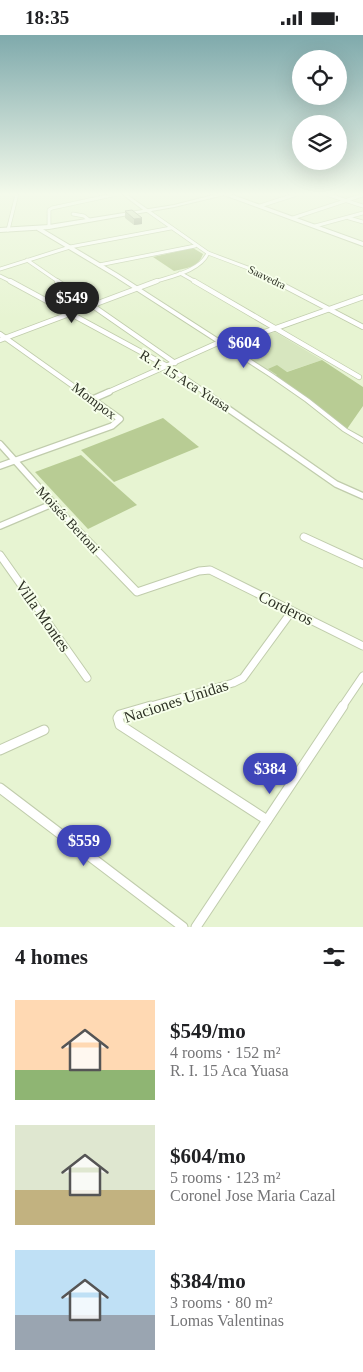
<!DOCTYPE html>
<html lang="en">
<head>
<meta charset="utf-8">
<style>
  body { margin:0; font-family:"Times New Roman",serif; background:#f6f6f6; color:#202124; height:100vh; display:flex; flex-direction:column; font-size:19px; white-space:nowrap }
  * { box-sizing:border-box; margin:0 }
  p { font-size:16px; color:#757577 }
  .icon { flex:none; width:28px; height:28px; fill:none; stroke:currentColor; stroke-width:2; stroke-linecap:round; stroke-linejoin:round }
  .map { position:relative; height:892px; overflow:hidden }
  .details { display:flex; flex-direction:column; background:#fff; flex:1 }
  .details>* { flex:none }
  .controls { position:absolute; left:292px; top:15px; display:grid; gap:10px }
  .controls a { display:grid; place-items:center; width:55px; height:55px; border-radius:50%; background:#fff; box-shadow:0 5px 20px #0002; font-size:25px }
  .price { position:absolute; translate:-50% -42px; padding:0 11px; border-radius:18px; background:#3f45b9; color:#fff; font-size:16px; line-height:32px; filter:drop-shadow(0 1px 2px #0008) }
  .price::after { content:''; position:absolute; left:50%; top:30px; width:15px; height:11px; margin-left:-8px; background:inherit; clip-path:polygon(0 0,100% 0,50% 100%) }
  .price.on { background:#222; color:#fff }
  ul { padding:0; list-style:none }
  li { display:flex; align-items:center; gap:15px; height:125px; padding:0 15px }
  li span { display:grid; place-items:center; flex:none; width:140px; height:100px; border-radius:0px; color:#555 }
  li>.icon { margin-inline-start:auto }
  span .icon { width:60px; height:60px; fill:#fffc; stroke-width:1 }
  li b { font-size:21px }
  h2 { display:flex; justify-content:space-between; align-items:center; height:60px; padding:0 15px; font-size:21px }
  .status { display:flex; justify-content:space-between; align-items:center; height:35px; padding:0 25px; background:#fff; direction:ltr }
  .status svg { height:14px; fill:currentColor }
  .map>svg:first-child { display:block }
  .built { fill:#d7e6bf }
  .green { fill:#b8cc94 }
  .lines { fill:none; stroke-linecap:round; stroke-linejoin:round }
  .minor-far4-casing { stroke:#c0ccac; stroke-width:4.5 }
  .minor-far3-casing { stroke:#c0ccac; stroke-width:6 }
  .minor-far2-casing { stroke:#c0ccac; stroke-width:8 }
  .minor-far1-casing { stroke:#c0ccac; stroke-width:9 }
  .minor-casing { stroke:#c0ccac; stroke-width:11 }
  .tertiary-casing { stroke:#c0ccac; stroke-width:2 }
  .secondary-casing { stroke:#c0ccac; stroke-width:2 }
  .minor-far4 { stroke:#fff; stroke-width:3 }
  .minor-far3 { stroke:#fff; stroke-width:4.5 }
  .minor-far2 { stroke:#fff; stroke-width:5.5 }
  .minor-far1 { stroke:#fff; stroke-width:7 }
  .minor { stroke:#fff; stroke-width:9 }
  .tertiary { fill:#fff; fill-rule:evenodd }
  .secondary { fill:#fff; fill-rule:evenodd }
  .wall { fill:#afb99d }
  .shaded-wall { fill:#8e9680 }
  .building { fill:#cbd7b7; stroke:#8e9680 }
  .labels { text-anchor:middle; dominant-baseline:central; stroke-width:4; stroke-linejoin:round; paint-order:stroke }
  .far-street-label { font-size:11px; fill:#2e3226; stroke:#f7ffeb }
  .street-label { font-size:14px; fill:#2e3226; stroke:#f7ffeb }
  .near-street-label { font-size:16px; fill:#2e3226; stroke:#f7ffeb }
</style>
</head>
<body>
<div class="status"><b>18:35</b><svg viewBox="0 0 49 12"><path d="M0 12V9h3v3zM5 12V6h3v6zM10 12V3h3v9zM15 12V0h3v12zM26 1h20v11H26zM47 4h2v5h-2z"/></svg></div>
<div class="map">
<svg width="363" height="892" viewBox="0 0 363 892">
  <rect width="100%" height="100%" fill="#e7f4d2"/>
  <polygon class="built" points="275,297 322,325 274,341 232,312"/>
  <g class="green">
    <path d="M 193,213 L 203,219 C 198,233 186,233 174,236 L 153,222 Z"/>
    <polygon points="322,325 363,352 363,371 347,394 274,341 277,340 268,334 277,330 287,337"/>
    <polygon points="163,383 199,412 114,447 81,415"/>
    <polygon points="81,420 137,470 88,494 35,437"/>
  </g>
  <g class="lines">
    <g class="minor-far4-casing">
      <g id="minor-far4">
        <polyline points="326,159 363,171"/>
        <polyline points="260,171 297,159"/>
        <polyline points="148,176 208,218 256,236 278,247"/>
        <polyline points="73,179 84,181 89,185"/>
        <polyline points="293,183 363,160"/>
        <polyline points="349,183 363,187"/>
        <polyline points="315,191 363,178"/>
        <polyline points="49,192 49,175 52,173 117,159"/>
        <polyline points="8,195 17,159"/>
        <polyline points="27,225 59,247"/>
        <polyline points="99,230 195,211"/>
        <polyline points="0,234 70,212 171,193"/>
        <polyline points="180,238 196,247"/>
        <polyline points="0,241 12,247"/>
        <path d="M 154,247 C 172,241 200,236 208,218"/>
      </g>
    </g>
    <g class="minor-far3-casing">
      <g id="minor-far3">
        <polyline points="10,246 167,331 206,358"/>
        <polyline points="57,246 175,328"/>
        <polyline points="194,246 359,342"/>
        <polyline points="275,246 363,292"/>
        <polyline points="0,299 83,358"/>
        <polyline points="0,305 157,246"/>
        <polyline points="226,311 363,262"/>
        <polyline points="106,358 220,307"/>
      </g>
    </g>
    <g class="minor-far2-casing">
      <g id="minor-far2">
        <polyline points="204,357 336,449 363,461"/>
        <polyline points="93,364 109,357"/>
        <polyline points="0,409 79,497"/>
        <polyline points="0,431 112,391 120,384 82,357"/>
        <polyline points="0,491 52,469"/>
      </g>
    </g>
    <g class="minor-far1-casing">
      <g id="minor-far1">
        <polyline points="78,496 137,557 199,536 210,535 363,611"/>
        <polyline points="304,502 363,529"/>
        <polyline points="0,520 87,643"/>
        <polyline points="147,672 233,648 243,643 292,576"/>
        <polyline points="342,672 363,641"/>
      </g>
    </g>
    <g class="minor-casing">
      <g id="minor">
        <polyline points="151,671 120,680 118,683 120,690 267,785"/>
        <polyline points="0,715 44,695"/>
        <polyline points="0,753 183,892"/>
        <polyline points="196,892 343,671"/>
      </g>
    </g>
    <g class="tertiary-casing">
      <g id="tertiary">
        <polygon points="122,159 126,159 150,176 146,177"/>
        <polygon points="37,193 41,193 118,239 273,339 309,364 347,394 363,403 363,408 343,396 305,366 269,341 114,241 37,195"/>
      </g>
    </g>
    <g class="secondary-casing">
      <polygon id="secondary" points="217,159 230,159 363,207 363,211 224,160 174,172 49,194 0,197 0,193 49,190 174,170"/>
    </g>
    <use href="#minor-far4" class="minor-far4"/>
    <use href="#minor-far3" class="minor-far3"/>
    <use href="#minor-far2" class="minor-far2"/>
    <use href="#minor-far1" class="minor-far1"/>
    <use href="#minor" class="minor"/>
    <use href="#tertiary" class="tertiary"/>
    <use href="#secondary" class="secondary"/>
  </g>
  <polygon class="wall" points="125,176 142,189 134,190 125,183"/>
  <polygon class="shaded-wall" points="142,183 142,189 134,190 134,184"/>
  <polygon class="building" points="132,175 142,183 134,184 125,176"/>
  <linearGradient id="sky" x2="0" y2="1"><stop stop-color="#7faaac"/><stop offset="0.56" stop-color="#f4faeb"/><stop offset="1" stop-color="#f4faeb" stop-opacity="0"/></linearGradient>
  <rect width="363" height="284" fill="url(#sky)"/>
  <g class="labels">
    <g class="far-street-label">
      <text transform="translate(267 242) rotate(26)">Saavedra</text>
    </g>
    <g class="street-label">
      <text transform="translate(185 346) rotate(32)">R. I. 15 Aca Yuasa</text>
      <text transform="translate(94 366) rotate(37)">Mompox</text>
      <text transform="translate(68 485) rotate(47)">Moisés Bertoni</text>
    </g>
    <g class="near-street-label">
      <text transform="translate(286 573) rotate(26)">Corderos</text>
      <text transform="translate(43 581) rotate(55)">Villa Montes</text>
      <text transform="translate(176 666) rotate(-18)">Naciones Unidas</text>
    </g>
  </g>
</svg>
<div class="controls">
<a><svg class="icon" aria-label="locate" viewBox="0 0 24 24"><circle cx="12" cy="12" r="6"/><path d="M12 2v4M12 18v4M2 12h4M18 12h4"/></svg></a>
<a><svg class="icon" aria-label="layers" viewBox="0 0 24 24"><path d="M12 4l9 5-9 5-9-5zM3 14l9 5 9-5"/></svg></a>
</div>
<b class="price on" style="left:72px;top:289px">$549</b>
<b class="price" style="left:244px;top:334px">$604</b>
<b class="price" style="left:270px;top:760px">$384</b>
<b class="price" style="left:84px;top:832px">$559</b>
</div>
<section class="details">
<h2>4 homes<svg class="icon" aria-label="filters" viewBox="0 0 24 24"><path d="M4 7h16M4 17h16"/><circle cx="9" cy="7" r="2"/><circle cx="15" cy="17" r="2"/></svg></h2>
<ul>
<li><span style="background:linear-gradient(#ffd9b3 70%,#8fb573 0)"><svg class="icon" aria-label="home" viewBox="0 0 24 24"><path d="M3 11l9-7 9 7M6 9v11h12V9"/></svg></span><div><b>$549/mo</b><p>4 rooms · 152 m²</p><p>R. I. 15 Aca Yuasa</p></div></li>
<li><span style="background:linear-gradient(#dfe7d0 65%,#c2b280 0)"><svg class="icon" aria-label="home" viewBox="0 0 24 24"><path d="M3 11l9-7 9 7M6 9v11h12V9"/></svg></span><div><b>$604/mo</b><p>5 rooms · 123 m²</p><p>Coronel Jose Maria Cazal</p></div></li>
<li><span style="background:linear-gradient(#bfe0f5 65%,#9aa5b1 0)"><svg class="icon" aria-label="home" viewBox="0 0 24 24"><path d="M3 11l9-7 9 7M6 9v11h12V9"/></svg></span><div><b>$384/mo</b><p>3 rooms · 80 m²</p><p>Lomas Valentinas</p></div></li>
</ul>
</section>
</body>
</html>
